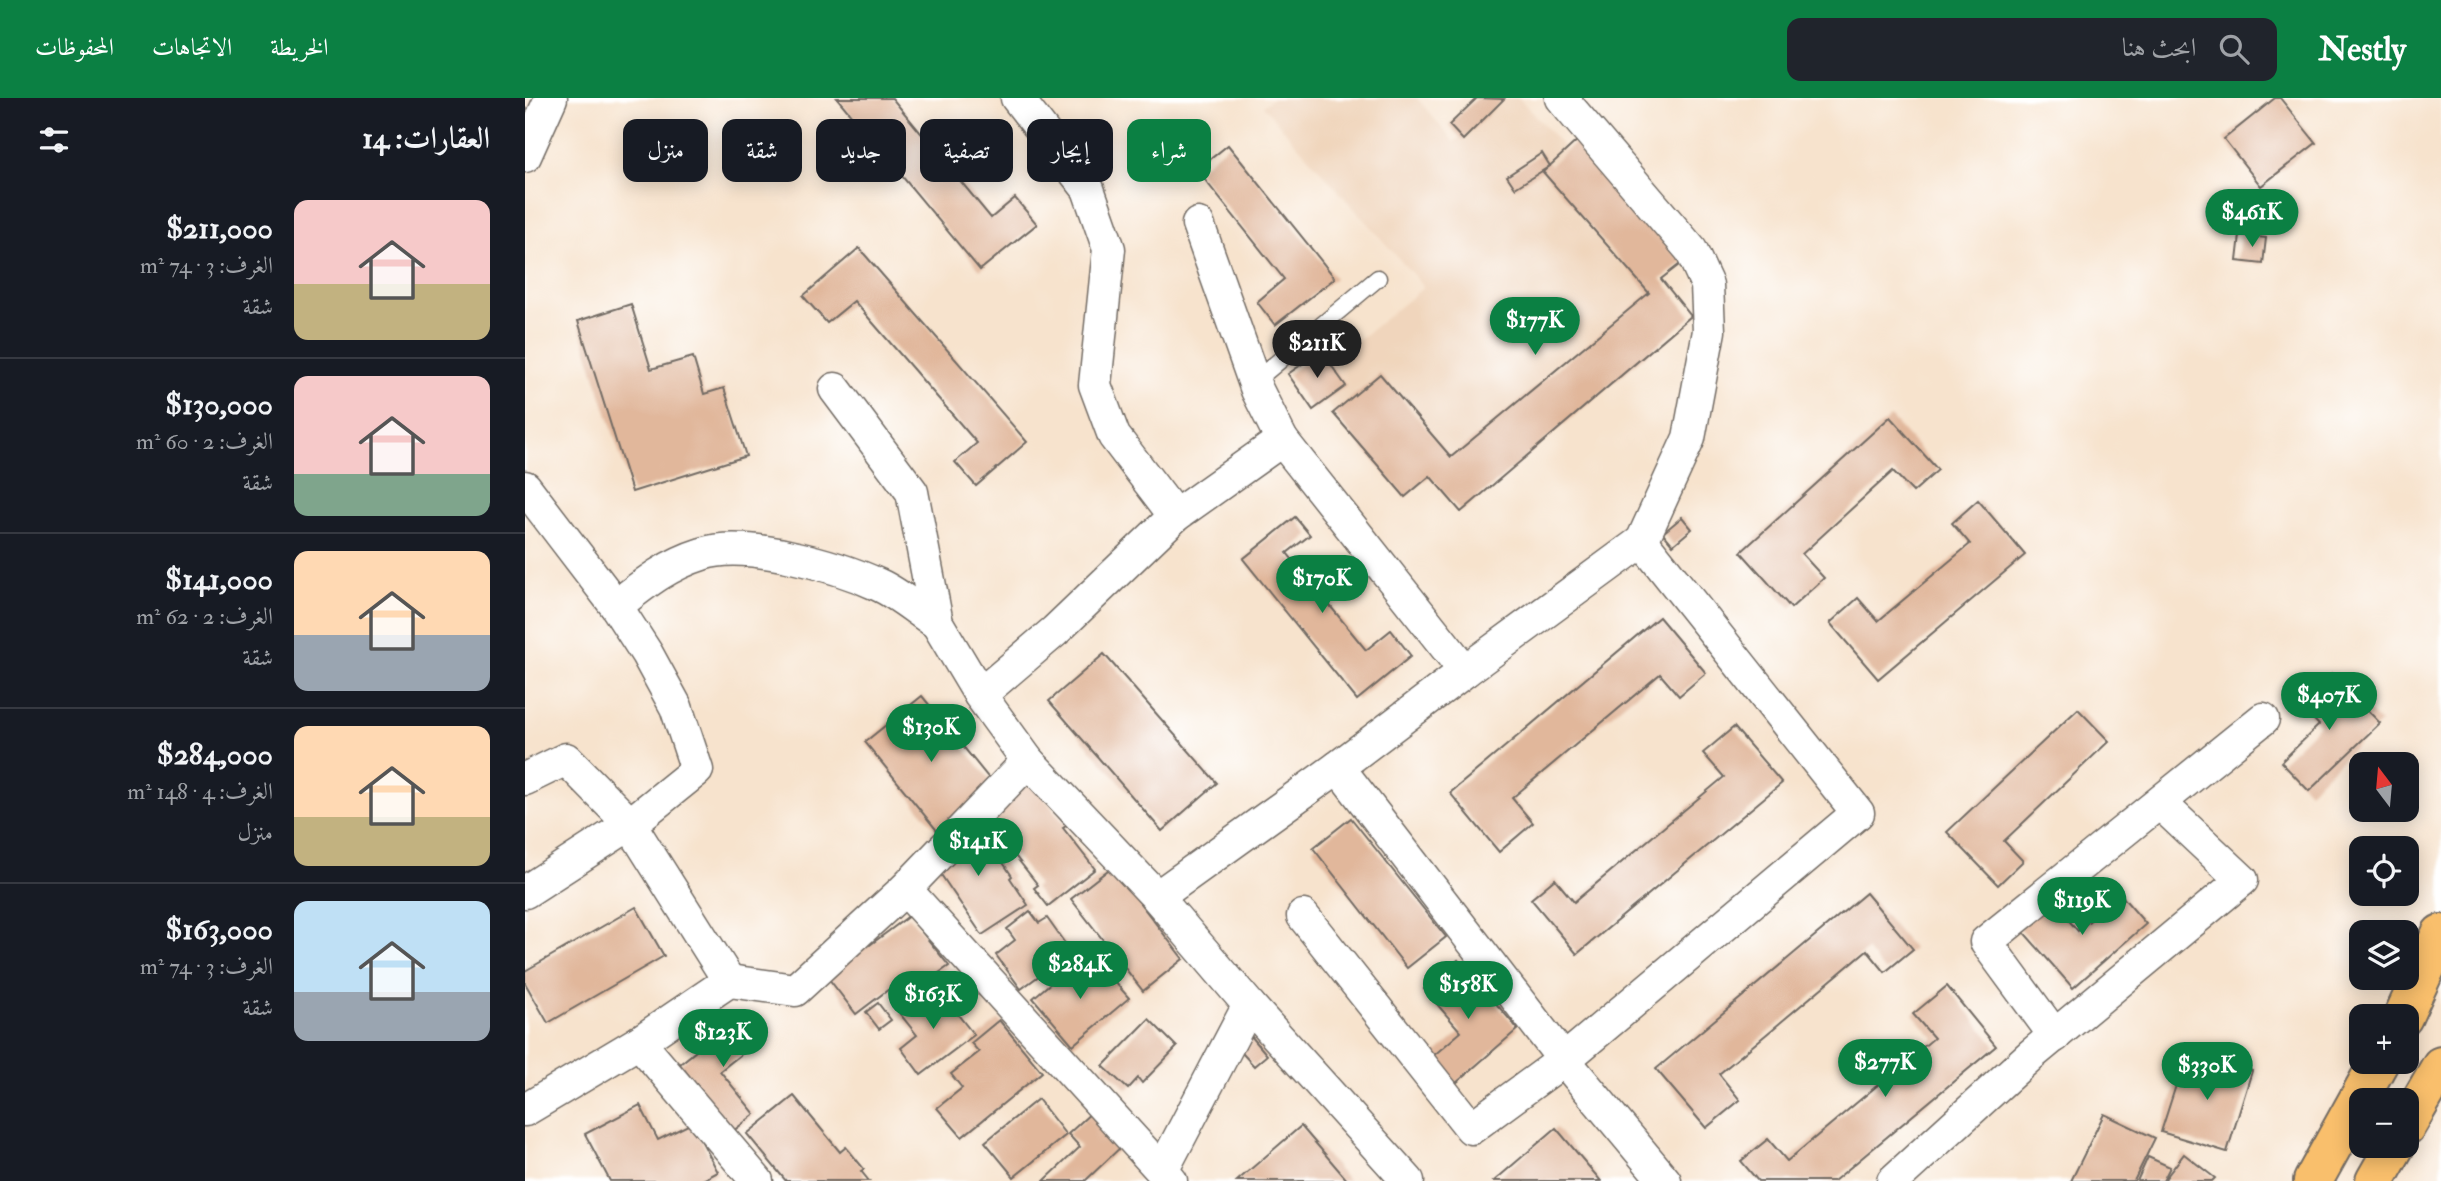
<!DOCTYPE html>
<html lang="ar">
<head>
<meta charset="utf-8">
<style>
  body { margin:0; font-family:"IM FELL Double Pica",Amiri,serif; background:#20242c; color:#f1f3f6; direction:rtl; height:100vh; display:flex; flex-direction:column; font-size:26px; white-space:nowrap }
  * { box-sizing:border-box; margin:0 }
  p { font-size:23px; color:#9ea1a6 }
  .icon { flex:none; width:38px; height:38px; fill:none; stroke:currentColor; stroke-width:2; stroke-linecap:round; stroke-linejoin:round }
  .map { position:relative; flex:1; overflow:hidden; direction:ltr }
  .details { display:flex; flex-direction:column; background:#171b24; width:525px }
  .details>* { flex:none }
  .hud { position:absolute; left:21px; top:21px; width:665px; height:63px; direction:rtl; display:flex; gap:14px }
  .needle { width:46px; rotate:344deg }
  .controls { position:absolute; left:1824px; top:654px; display:grid; gap:14px }
  .controls a { display:grid; place-items:center; width:70px; height:70px; border-radius:14px; background:#171b24; box-shadow:0 4px 18px #0003; font-size:35px }
  .price { position:absolute; translate:-50% -60px; padding:0 16px; border-radius:24px; background:#0b8043; color:#fff; font-size:23px; line-height:46px; filter:drop-shadow(0 2px 4px #0008) }
  .price::after { content:''; position:absolute; left:50%; top:42px; width:21px; height:16px; margin-left:-10px; background:inherit; clip-path:polygon(0 0,100% 0,50% 100%) }
  .price.selected { background:#222; color:#fff }
  ul { padding:0; list-style:none }
  li { display:flex; align-items:center; gap:21px; height:175px; padding:0 35px }
  li+li { border-top:2px solid #363941 }
  li span { display:grid; place-items:center; flex:none; width:196px; height:140px; border-radius:14px; color:#555 }
  li>.icon { margin-inline-start:auto }
  span .icon { width:84px; height:84px; fill:#fffc; stroke-width:1 }
  li b { font-size:30px }
  h2 { display:flex; justify-content:space-between; align-items:center; height:84px; padding:0 35px; font-size:30px }
  .pill { padding:0 24px; border-radius:14px; background:#171b24; box-shadow:0 4px 18px #0003; font-size:24px; line-height:63px }
  .pill.selected { background:#0b8043; color:#fff }
  header { display:flex; align-items:center; gap:42px; box-sizing:border-box; height:98px; padding:0 35px; background:#0b8043; color:#fff }
  header strong { font-size:33px }
  nav { display:flex; gap:38px; margin-inline-start:auto; font-size:24px }
  .search { width:490px; height:63px; background:#20242c; display:flex; align-items:center; gap:18px; box-sizing:border-box; padding:0 24px; border-radius:14px; color:#9ea1a6; font-size:26px }
  main { display:flex; flex:1; min-height:0 }
  .map>svg:first-child { display:block }
  .built { fill:#f0d5bc }
  .building { fill:#e1b79b }
  .lines { fill:none; stroke-linecap:round; stroke-linejoin:round }
  .lane-casing { stroke:#726b64; stroke-width:19 }
  .street-casing { stroke:#726b64; stroke-width:35 }
  .highway-casing { stroke:#726b64; stroke-width:42 }
  .lane { stroke:#fff; stroke-width:16 }
  .street { stroke:#fff; stroke-width:32 }
  .highway { stroke:#f9bf6c; stroke-width:38 }
</style>
</head>
<body>
<header>
<strong>Nestly</strong>
<div class="search"><svg class="icon" aria-label="search" viewBox="0 0 24 24"><circle cx="10" cy="10" r="6"/><path d="M15 15l6 6"/></svg>ابحث هنا</div>
<nav><a>الخريطة</a><a>الاتجاهات</a><a>المحفوظات</a></nav>
</header>
<main>
<div class="map">
<svg width="1916" height="1083" viewBox="0 0 1916 1083">
  <rect width="100%" height="100%" fill="#fff"/>
  <filter id="ink" filterUnits="userSpaceOnUse"><feTurbulence type="fractalNoise" baseFrequency=".0143" numOctaves="2"/><feDisplacementMap in="SourceGraphic" scale="14" xChannelSelector="R" yChannelSelector="G"/><feConvolveMatrix kernelMatrix="1 2 1 2 8 2 1 2 1" color-interpolation-filters="sRGB"/></filter>
  <filter id="wash" filterUnits="userSpaceOnUse"><feTurbulence type="fractalNoise" baseFrequency=".00686" numOctaves="4" result="noise"/><feDisplacementMap in="SourceGraphic" scale="28" xChannelSelector="R" yChannelSelector="G"/><feGaussianBlur stdDeviation="1.57" result="paint"/><feColorMatrix in="noise" values="0 0 0 0 0 0 0 0 0 0 0 0 0 0 0 0 0 1.4 0 .05"/><feComposite in="paint" operator="in"/></filter>
  <g filter="url(#wash)">
    <rect width="100%" height="100%" fill="#f7e3cd"/>
    <polygon class="built" points="748,0 892,0 929,44 983,0 994,0 1041,52 1055,40 1159,163 1137,181 1166,218 936,414 905,378 880,399 783,283 899,189 738,8"/>
    <g id="blocks">
      <g class="building">
        <polygon points="312,0 367,0 466,120 490,100 512,126 455,172"/>
        <polygon points="952,0 979,1 938,42 924,27"/>
        <polygon points="1750,0 1755,0 1791,45 1736,88 1699,41"/>
        <polygon points="1055,40 1159,163 1136,181 1166,218 936,414 905,378 880,399 808,315 855,276 926,359 1124,195 1018,74"/>
        <polygon points="703,47 810,180 750,227 732,204 759,181 672,72"/>
        <polygon points="1017,55 1025,68 990,90 982,78"/>
        <polygon points="1715,137 1741,140 1738,166 1712,163"/>
        <polygon points="334,150 502,344 451,388 430,364 452,345 329,203 302,225 278,198"/>
        <polygon points="106,206 126,271 168,259 179,296 199,290 221,358 107,394 53,223"/>
        <polygon points="796,253 821,288 788,312 763,276"/>
        <polygon points="1365,319 1413,372 1388,394 1368,373 1277,456 1299,480 1266,510 1216,454"/>
        <polygon points="1453,402 1500,457 1353,581 1305,525 1333,500 1353,523 1445,446 1427,425"/>
        <polygon points="770,419 785,437 762,455 841,552 866,532 886,558 832,602 718,461"/>
        <polygon points="1157,419 1167,431 1148,447 1138,435"/>
        <polygon points="1134,519 1181,575 1154,598 1135,576 987,700 1008,725 974,754 925,695"/>
        <polygon points="579,556 692,685 637,733 524,603"/>
        <polygon points="1807,576 1855,625 1784,693 1756,664 1794,627 1774,606"/>
        <polygon points="397,598 471,689 414,735 340,644"/>
        <polygon points="1553,611 1584,643 1479,743 1498,763 1473,787 1422,734"/>
        <polygon points="1209,629 1257,685 1052,856 1006,801 1030,781 1049,804 1199,679 1178,655"/>
        <polygon points="498,672 541,728 538,730 570,771 523,808 509,790 513,787 451,708"/>
        <polygon points="826,720 921,839 882,870 788,750"/>
        <polygon points="451,724 487,778 485,780 503,807 457,837 402,756"/>
        <polygon points="587,769 658,861 618,893 546,801"/>
        <polygon points="1341,795 1388,851 1360,874 1342,852 1194,976 1215,1002 1181,1030 1131,971"/>
        <polygon points="1595,796 1621,826 1548,890 1495,830 1526,802 1553,833"/>
        <polygon points="111,809 139,858 23,925 0,885 0,873"/>
        <polygon points="505,813 514,825 522,820 546,854 496,891 471,857 490,842 482,831"/>
        <polygon points="384,818 424,868 389,892 380,879 331,916 294,868 336,836 345,847"/>
        <polygon points="553,862 570,883 581,874 604,900 548,947 508,900"/>
        <polygon points="933,862 993,931 931,985 908,958 936,934 899,891"/>
        <polygon points="1422,888 1471,948 1309,1083 1233,1083 1216,1063 1243,1041 1262,1063 1409,940 1388,916"/>
        <polygon points="411,889 449,937 396,977 376,950 392,937 375,916"/>
        <polygon points="353,905 366,922 354,931 341,914"/>
        <polygon points="218,915 238,939 195,973 230,1016 208,1033 155,966"/>
        <polygon points="624,921 652,949 617,985 613,980 603,991 578,968"/>
        <polygon points="474,922 517,974 437,1039 412,1010 437,990 426,976 454,954 446,945"/>
        <polygon points="721,932 742,957 729,968 707,944"/>
        <polygon points="1662,953 1727,973 1702,1054 1636,1034"/>
        <polygon points="269,998 315,1054 321,1049 339,1071 336,1073 344,1083 261,1083 222,1036"/>
        <polygon points="513,1001 541,1037 489,1079 460,1044"/>
        <polygon points="115,1007 133,1042 167,1025 193,1074 176,1083 85,1083 60,1036"/>
        <polygon points="567,1014 598,1047 560,1083 519,1083 555,1049 543,1036"/>
        <polygon points="1579,1016 1630,1040 1609,1083 1546,1083"/>
        <polygon points="776,1028 823,1083 712,1083"/>
        <polygon points="1031,1030 1076,1083 969,1083"/>
        <polygon points="1659,1056 1690,1080 1687,1083 1642,1083 1640,1081"/>
        <polygon points="1623,1059 1645,1069 1638,1083 1612,1083"/>
      </g>
    </g>
  </g>
  <g filter="url(#ink)">
    <use href="#blocks" fill-opacity="0" stroke="#726b64" stroke-width="2"/>
    <g class="lines">
      <g class="lane-casing">
        <polyline id="lane" points="729,284 853,180"/>
      </g>
      <g class="street-casing">
        <g id="street">
          <polyline points="0,58 26,0"/>
          <polyline points="673,126 732,292 757,342"/>
          <polyline points="310,291 387,394 412,525 455,597 503,663 632,799 724,907 883,1083"/>
          <polyline points="0,389 91,508 122,556 151,609 172,672 105,726 0,794"/>
          <polyline points="650,418 757,342 940,573 1117,443 1164,340 1184,233 1182,187 1166,152 1036,0"/>
          <path d="M 91,508 C 119,486 142,467 177,456 C 220,441 313,468 354,487 C 374,496 393,513 412,525"/>
          <polyline points="455,597 530,533 650,418 589,338 570,287 584,151 563,91 492,0"/>
          <polyline points="813,669 940,573"/>
          <polyline points="0,681 41,661 105,726 204,883"/>
          <polyline points="380,791 646,1083"/>
          <polyline points="632,799 813,669 1039,962 1140,1083"/>
          <polyline points="778,818 946,1030 1039,962 1333,715 1117,443"/>
          <polyline points="1530,938 1461,844 1738,621"/>
          <polyline points="114,944 232,1083"/>
          <polyline points="0,1012 114,944 204,883 270,892 380,791 503,663"/>
          <polyline points="637,1073 724,907"/>
          <polyline points="1368,1083 1506,957 1717,782 1635,705"/>
        </g>
      </g>
      <g class="highway-casing">
        <g id="highway">
          <polyline points="1878,919 1916,836"/>
          <polyline points="1881,1028 1916,968"/>
          <polyline points="1788,1083 1854,964"/>
          <polyline points="1850,1083 1870,1048"/>
        </g>
      </g>
      <use href="#lane" class="lane"/>
      <use href="#street" class="street"/>
      <use href="#highway" class="highway"/>
    </g>
  </g>
</svg>
<div class="controls">
<a><svg class="needle" viewBox="-14 -14 28 28"><path d="M0-13l5 13h-10z" fill="#e53935"/><path d="M0 13l5-13h-10z" fill="#9ea1a6"/></svg></a>
<a><svg class="icon" aria-label="locate" viewBox="0 0 24 24"><circle cx="12" cy="12" r="6"/><path d="M12 2v4M12 18v4M2 12h4M18 12h4"/></svg></a>
<a><svg class="icon" aria-label="layers" viewBox="0 0 24 24"><path d="M12 4l9 5-9 5-9-5zM3 14l9 5 9-5"/></svg></a>
<a>+</a>
<a>−</a>
</div>
<b class="price" style="left:1727px;top:151px">$461K</b>
<b class="price" style="left:1010px;top:259px">$177K</b>
<b class="price selected" style="left:792px;top:282px">$211K</b>
<b class="price" style="left:797px;top:517px">$170K</b>
<b class="price" style="left:1804px;top:634px">$407K</b>
<b class="price" style="left:406px;top:666px">$130K</b>
<b class="price" style="left:453px;top:780px">$141K</b>
<b class="price" style="left:1557px;top:839px">$119K</b>
<b class="price" style="left:555px;top:903px">$284K</b>
<b class="price" style="left:943px;top:923px">$158K</b>
<b class="price" style="left:408px;top:933px">$163K</b>
<b class="price" style="left:198px;top:971px">$123K</b>
<b class="price" style="left:1360px;top:1001px">$277K</b>
<b class="price" style="left:1682px;top:1004px">$330K</b>
<div class="hud">
<a class="pill selected">شراء</a>
<a class="pill">إيجار</a>
<a class="pill">تصفية</a>
<a class="pill">جديد</a>
<a class="pill">شقة</a>
<a class="pill">منزل</a>
</div>
</div>
<section class="details">
<h2>العقارات: 14<svg class="icon" aria-label="filters" viewBox="0 0 24 24"><path d="M4 7h16M4 17h16"/><circle cx="9" cy="7" r="2"/><circle cx="15" cy="17" r="2"/></svg></h2>
<ul>
<li><span style="background:linear-gradient(#f6c9c9 60%,#c2b280 0)"><svg class="icon" aria-label="home" viewBox="0 0 24 24"><path d="M3 11l9-7 9 7M6 9v11h12V9"/></svg></span><div><b>$211,000</b><p>الغرف: 3 · 74 m²</p><p>شقة</p></div></li>
<li><span style="background:linear-gradient(#f6c9c9 70%,#7fa58c 0)"><svg class="icon" aria-label="home" viewBox="0 0 24 24"><path d="M3 11l9-7 9 7M6 9v11h12V9"/></svg></span><div><b>$130,000</b><p>الغرف: 2 · 60 m²</p><p>شقة</p></div></li>
<li><span style="background:linear-gradient(#ffd9b3 60%,#9aa5b1 0)"><svg class="icon" aria-label="home" viewBox="0 0 24 24"><path d="M3 11l9-7 9 7M6 9v11h12V9"/></svg></span><div><b>$141,000</b><p>الغرف: 2 · 62 m²</p><p>شقة</p></div></li>
<li><span style="background:linear-gradient(#ffd9b3 65%,#c2b280 0)"><svg class="icon" aria-label="home" viewBox="0 0 24 24"><path d="M3 11l9-7 9 7M6 9v11h12V9"/></svg></span><div><b>$284,000</b><p>الغرف: 4 · 148 m²</p><p>منزل</p></div></li>
<li><span style="background:linear-gradient(#bfe0f5 65%,#9aa5b1 0)"><svg class="icon" aria-label="home" viewBox="0 0 24 24"><path d="M3 11l9-7 9 7M6 9v11h12V9"/></svg></span><div><b>$163,000</b><p>الغرف: 3 · 74 m²</p><p>شقة</p></div></li>
</ul>
</section>
</main>
</body>
</html>
